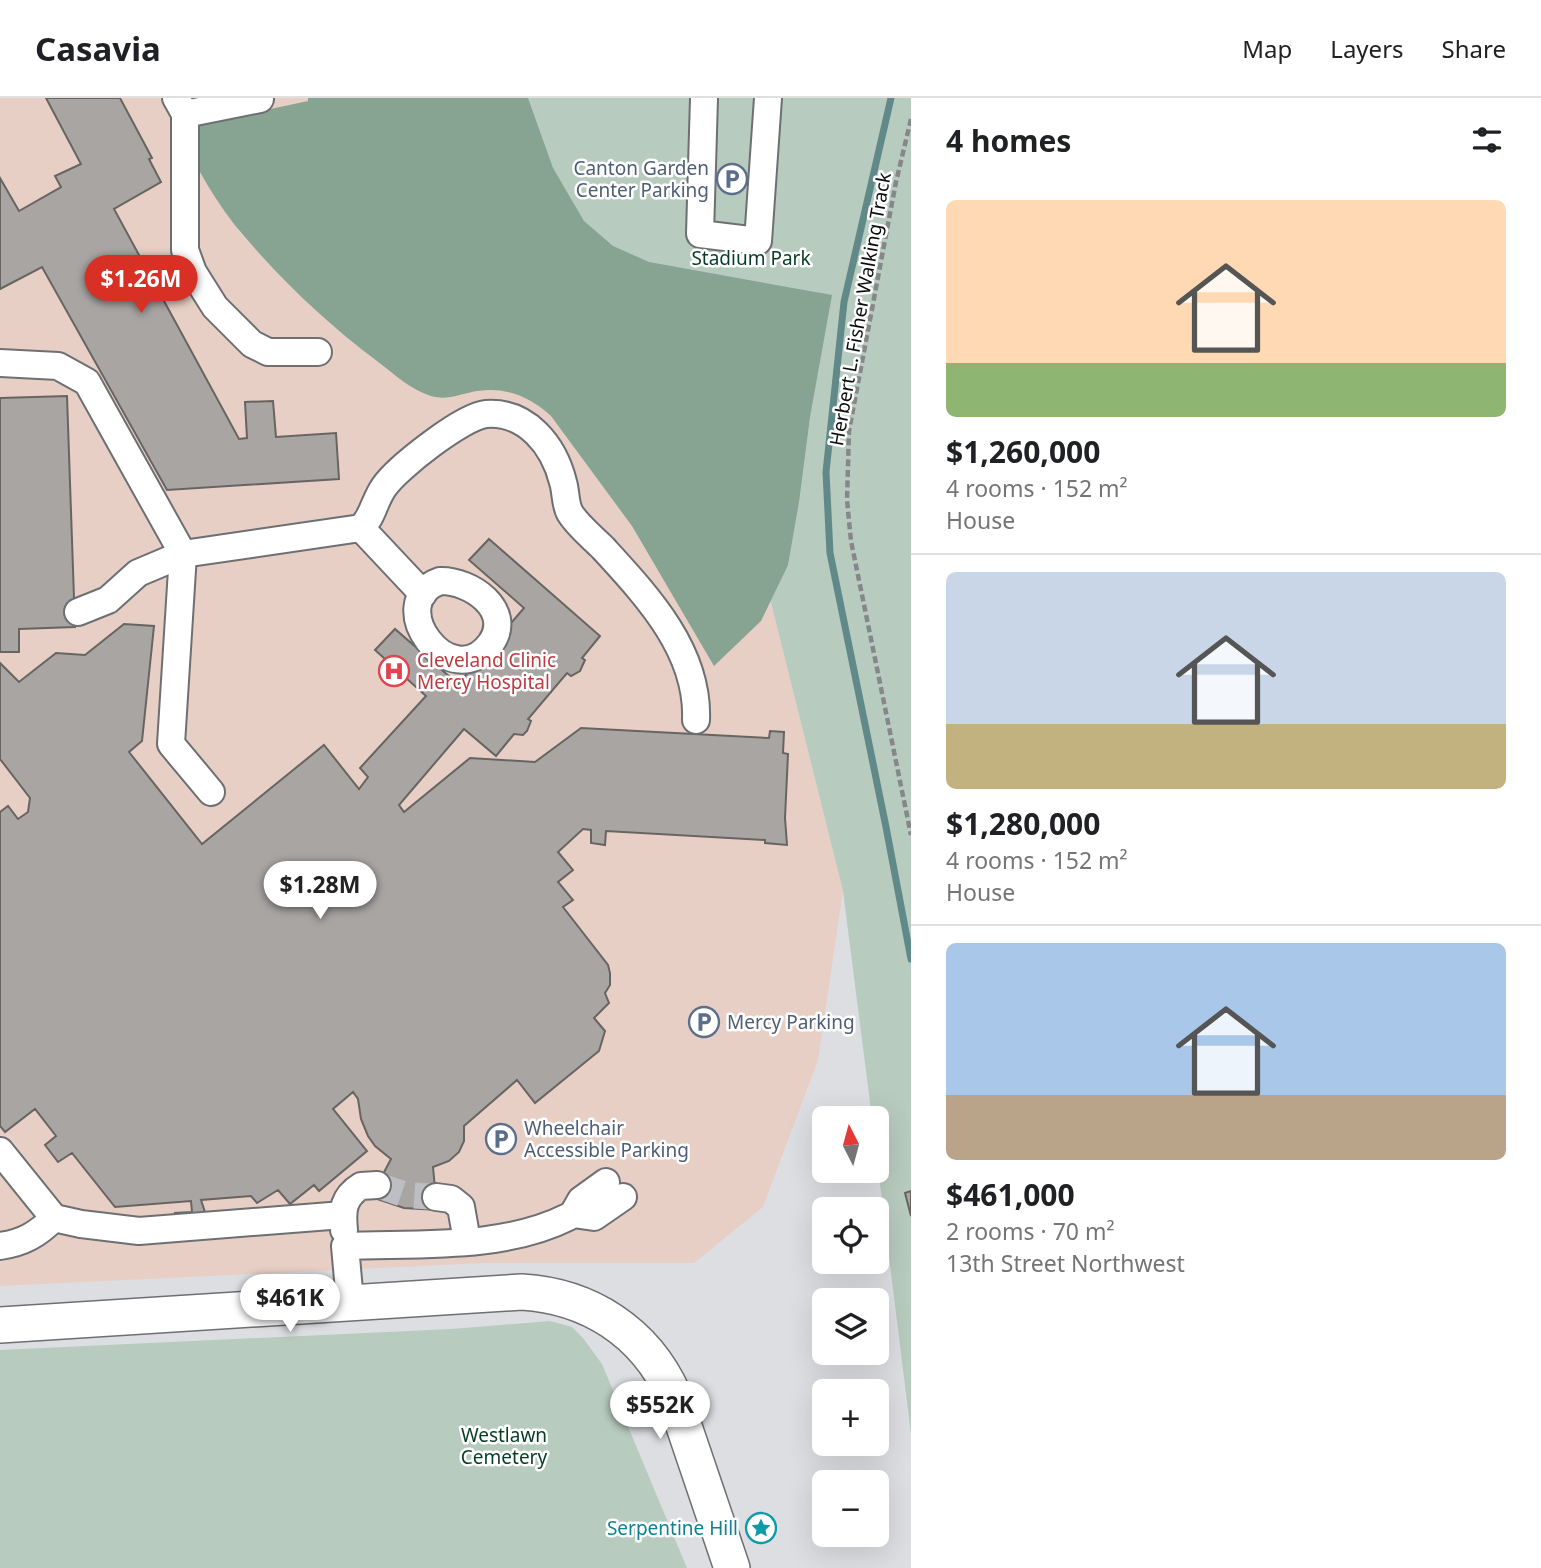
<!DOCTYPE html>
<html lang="en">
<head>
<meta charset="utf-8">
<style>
  body { margin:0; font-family:"Noto Sans",sans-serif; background:#f2f2f2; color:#202124; height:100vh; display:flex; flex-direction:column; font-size:26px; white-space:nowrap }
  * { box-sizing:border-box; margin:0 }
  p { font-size:23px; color:#757577 }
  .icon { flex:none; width:38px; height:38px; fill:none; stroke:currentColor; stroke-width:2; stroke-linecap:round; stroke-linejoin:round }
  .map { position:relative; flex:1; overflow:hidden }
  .details { display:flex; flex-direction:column; background:#fff; width:630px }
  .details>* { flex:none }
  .needle { width:46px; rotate:354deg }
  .tools { position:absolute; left:812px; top:1008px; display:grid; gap:14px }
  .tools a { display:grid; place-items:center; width:77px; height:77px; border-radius:10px; background:#fff; box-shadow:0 7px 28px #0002; font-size:35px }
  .price { position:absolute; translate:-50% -60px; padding:0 16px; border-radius:24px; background:#fff; color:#222; font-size:23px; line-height:46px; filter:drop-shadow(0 2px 4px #0008) }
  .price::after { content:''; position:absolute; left:50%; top:42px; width:21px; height:16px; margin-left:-10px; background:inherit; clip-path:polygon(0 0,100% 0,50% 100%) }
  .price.selected { background:#d93025; color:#fff }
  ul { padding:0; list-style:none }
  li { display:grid; align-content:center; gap:14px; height:371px; padding:0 35px }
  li+li { border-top:2px solid #e0e0e0 }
  li span { display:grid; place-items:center; height:217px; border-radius:10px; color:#555 }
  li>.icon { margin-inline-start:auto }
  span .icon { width:126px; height:126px; fill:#fffc; stroke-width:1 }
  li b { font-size:30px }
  h2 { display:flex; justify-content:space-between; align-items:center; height:84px; padding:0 35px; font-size:30px }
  header { display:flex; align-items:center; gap:42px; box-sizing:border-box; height:98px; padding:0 35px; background:#fff; border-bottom:2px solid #e0e0e0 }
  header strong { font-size:33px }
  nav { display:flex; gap:38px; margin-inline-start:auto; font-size:24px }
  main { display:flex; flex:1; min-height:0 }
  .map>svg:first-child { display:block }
  .medical { fill:#e7cfc5 }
  .green { fill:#b8cbbf }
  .forest { fill:#86a491 }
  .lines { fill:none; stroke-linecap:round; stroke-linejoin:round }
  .stream { stroke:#628989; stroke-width:7 }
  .building { fill:#a8a5a3; stroke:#676462; stroke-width:2 }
  .minor-tunnel { stroke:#bdbec2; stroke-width:26; stroke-dasharray:26 13; stroke-linecap:butt }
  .minor-casing { stroke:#6d6f72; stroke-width:30 }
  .major-casing { stroke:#6d6f72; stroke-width:38 }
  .path { stroke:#86878a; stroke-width:4.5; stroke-dasharray:7 3.5; stroke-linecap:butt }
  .minor { stroke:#fff; stroke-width:26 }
  .major { stroke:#fff; stroke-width:35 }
  .labels { text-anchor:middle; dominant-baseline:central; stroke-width:5; stroke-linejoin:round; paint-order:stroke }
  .service-label { font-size:19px; fill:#4e5e75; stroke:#fff; text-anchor:start }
  .park-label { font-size:19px; fill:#053e24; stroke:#fff }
  .street-label { font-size:19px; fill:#0b0c0d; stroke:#fff }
  .health-label { font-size:19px; fill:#be3a42; stroke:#fff; text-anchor:start }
  .culture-label { font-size:19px; fill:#0d838f; stroke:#fff; text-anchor:end }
</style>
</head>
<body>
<header>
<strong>Casavia</strong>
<nav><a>Map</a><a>Layers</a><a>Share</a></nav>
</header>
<main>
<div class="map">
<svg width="911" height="1470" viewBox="0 0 911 1470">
  <rect width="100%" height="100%" fill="#dcdee2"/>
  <polygon class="medical" points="0,0 308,0 308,3 733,352 843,793 818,962 763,1109 694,1165 484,1165 0,1188"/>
  <g class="green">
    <polygon points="308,0 911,0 911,1336 877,1062 877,1020 872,1020 843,793 733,352"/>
    <polygon points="550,1223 572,1229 583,1240 602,1266 687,1470 0,1470 0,1252 451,1231"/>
  </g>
  <path class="forest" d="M 308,0 L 528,0 L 553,70 L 584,123 L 613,148 L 649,164 L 832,197 L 810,319 L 799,404 L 788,467 L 761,523 L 714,568 L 632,428 L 551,318 C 527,296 500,287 468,295 C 455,298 444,302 431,298 C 411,292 394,276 377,263 C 330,228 284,185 245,139 C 216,107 197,68 176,31 L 308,3 Z"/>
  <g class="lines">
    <polyline class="stream" points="891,0 844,204 826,374 830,455 886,729 911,861"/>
  </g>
  <g class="building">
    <polygon points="46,0 120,0 152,60 149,61 161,84 114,111 239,341 247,340 245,304 273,303 276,339 336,335 339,381 167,392 42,169 0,191 0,80 19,113 61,89 55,78 81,66"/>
    <polygon points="67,298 75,529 19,531 19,554 0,554 0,300"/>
    <polygon points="489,441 600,538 582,560 585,562 580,573 571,578 567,575 528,621 531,623 527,633 523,637 514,636 496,658 464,631 399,707 404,714 470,660 535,664 581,630 769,640 770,633 784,634 783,655 788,656 785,720 787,747 765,745 765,742 606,733 605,747 591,745 591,732 583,731 558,754 573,772 558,784 573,802 563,809 608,867 610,875 610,887 605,895 609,905 594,920 605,933 599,953 535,1005 517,982 464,1028 464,1043 459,1054 449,1063 433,1069 437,1112 404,1110 371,1099 391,1061 375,1048 368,1038 361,1021 358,1001 353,994 333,1011 367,1053 319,1093 314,1087 290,1106 278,1092 257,1105 251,1098 201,1102 208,1123 176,1126 175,1115 192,1114 191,1103 115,1109 72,1055 58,1064 45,1047 56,1038 35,1011 5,1034 0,1028 0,714 8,708 18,721 28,714 30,700 0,661 0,565 19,584 56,555 85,557 124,526 154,528 142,643 129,654 202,746 324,647 359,691 368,679 360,670 426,598 375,552 395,531 458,586 524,510 469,462"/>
    <polygon points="911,1093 911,1118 905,1095"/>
  </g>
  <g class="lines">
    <polyline class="minor-tunnel" points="377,1087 406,1097 436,1099"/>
    <g class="minor-casing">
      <g id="minor">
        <polyline points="176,0 185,16 260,1"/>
        <polyline points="704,0 700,136 758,143 768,0"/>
        <polyline points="185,16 185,152 193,174 215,209 252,246 268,254 318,254"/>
        <path d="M 0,265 L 58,268 L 87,284 L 183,456 L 361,430 C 373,419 374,403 384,389 C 397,370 463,318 486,316 C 527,313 554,348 563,384 C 566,393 565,407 570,415 C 577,427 592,439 603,450 C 647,498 699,553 696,622"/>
        <polyline points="361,430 423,496"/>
        <path d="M 440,483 C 470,482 514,512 491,545 C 451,600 381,504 440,483 Z"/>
        <polyline points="78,514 108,502 138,475 183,456 171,646 211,694"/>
        <polyline points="0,1053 54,1120 81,1126 139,1133 343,1117"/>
        <polyline points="436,1099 451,1101 461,1109 467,1143"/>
        <polyline points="573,1116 594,1119 623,1099"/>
        <path d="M 344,1132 C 342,1112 343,1099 361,1088 L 377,1087"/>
        <path d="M 0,1148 C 23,1145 38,1136 54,1120"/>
        <path d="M 350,1204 L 345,1148 C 417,1145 502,1152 568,1119 L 573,1116 L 581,1102 L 606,1084"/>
      </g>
    </g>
    <g class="major-casing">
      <path id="major" d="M 0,1227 L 522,1194 C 589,1198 645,1234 673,1296 L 732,1470"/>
    </g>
    <polyline class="path" points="911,21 896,84 849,333 847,402 851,443 911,737"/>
    <use href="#minor" class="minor"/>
    <use href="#major" class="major"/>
  </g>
  <defs>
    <g id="parking-ring" transform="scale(1.575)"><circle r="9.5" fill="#fff" stroke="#5c6f8a" stroke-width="1.5"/><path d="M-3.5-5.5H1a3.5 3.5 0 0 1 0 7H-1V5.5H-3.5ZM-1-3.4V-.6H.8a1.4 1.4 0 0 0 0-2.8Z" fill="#5c6f8a"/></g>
    <g id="hospital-ring" transform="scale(1.575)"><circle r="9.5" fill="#fff" stroke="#e0444e" stroke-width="1.5"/><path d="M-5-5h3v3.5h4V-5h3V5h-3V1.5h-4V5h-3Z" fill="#e0444e"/></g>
    <g id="sight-ring" transform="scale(1.575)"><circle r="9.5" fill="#fff" stroke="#0f9aa8" stroke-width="1.5"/><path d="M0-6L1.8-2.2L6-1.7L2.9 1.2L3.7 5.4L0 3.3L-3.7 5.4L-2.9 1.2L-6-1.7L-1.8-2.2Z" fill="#0f9aa8"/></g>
  </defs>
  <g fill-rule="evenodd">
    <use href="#parking-ring" x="732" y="81"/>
    <use href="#hospital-ring" x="394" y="573"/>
    <use href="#parking-ring" x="704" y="924"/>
    <use href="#parking-ring" x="501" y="1041"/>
    <use href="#sight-ring" x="761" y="1430"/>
  </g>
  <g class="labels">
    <g class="service-label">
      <text x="709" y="70" text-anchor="end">Canton Garden<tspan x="709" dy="22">Center Parking</tspan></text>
      <text x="727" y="924">Mercy Parking</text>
      <text x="524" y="1030">Wheelchair<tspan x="524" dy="22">Accessible Parking</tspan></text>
    </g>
    <g class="park-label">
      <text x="751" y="160">Stadium Park</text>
      <text x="504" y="1337">Westlawn<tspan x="504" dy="22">Cemetery</tspan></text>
    </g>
    <g class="street-label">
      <text transform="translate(860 211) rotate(-80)">Herbert L. Fisher Walking Track</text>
    </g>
    <g class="health-label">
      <text x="417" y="562">Cleveland Clinic<tspan x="417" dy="22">Mercy Hospital</tspan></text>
    </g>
    <g class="culture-label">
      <text x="738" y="1430">Serpentine Hill</text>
    </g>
  </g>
</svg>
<div class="tools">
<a><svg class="needle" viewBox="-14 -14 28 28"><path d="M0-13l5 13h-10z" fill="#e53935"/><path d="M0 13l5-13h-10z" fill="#757577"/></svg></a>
<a><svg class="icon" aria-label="locate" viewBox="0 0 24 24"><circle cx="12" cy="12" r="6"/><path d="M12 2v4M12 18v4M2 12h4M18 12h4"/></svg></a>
<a><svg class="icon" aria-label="layers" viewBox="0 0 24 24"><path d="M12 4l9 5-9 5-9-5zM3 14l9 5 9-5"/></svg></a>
<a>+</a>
<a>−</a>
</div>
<b class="price selected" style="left:141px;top:217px">$1.26M</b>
<b class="price" style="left:320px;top:823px">$1.28M</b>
<b class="price" style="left:290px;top:1236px">$461K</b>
<b class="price" style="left:660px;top:1343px">$552K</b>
</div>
<section class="details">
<h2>4 homes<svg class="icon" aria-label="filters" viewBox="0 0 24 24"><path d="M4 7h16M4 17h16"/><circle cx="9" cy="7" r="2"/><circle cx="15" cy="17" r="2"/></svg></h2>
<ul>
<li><span style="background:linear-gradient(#ffd9b3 75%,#8fb573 0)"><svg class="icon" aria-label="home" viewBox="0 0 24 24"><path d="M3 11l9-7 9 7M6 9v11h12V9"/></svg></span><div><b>$1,260,000</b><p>4 rooms · 152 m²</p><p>House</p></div></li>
<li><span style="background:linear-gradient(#c9d6e8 70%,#c2b280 0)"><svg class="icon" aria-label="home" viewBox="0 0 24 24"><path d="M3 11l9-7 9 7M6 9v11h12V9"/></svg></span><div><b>$1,280,000</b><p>4 rooms · 152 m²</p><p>House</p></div></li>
<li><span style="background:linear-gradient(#a9c7e8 70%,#b9a48a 0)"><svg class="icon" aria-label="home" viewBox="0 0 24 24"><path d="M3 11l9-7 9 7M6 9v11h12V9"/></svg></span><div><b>$461,000</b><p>2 rooms · 70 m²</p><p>13th Street Northwest</p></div></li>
</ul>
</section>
</main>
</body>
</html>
